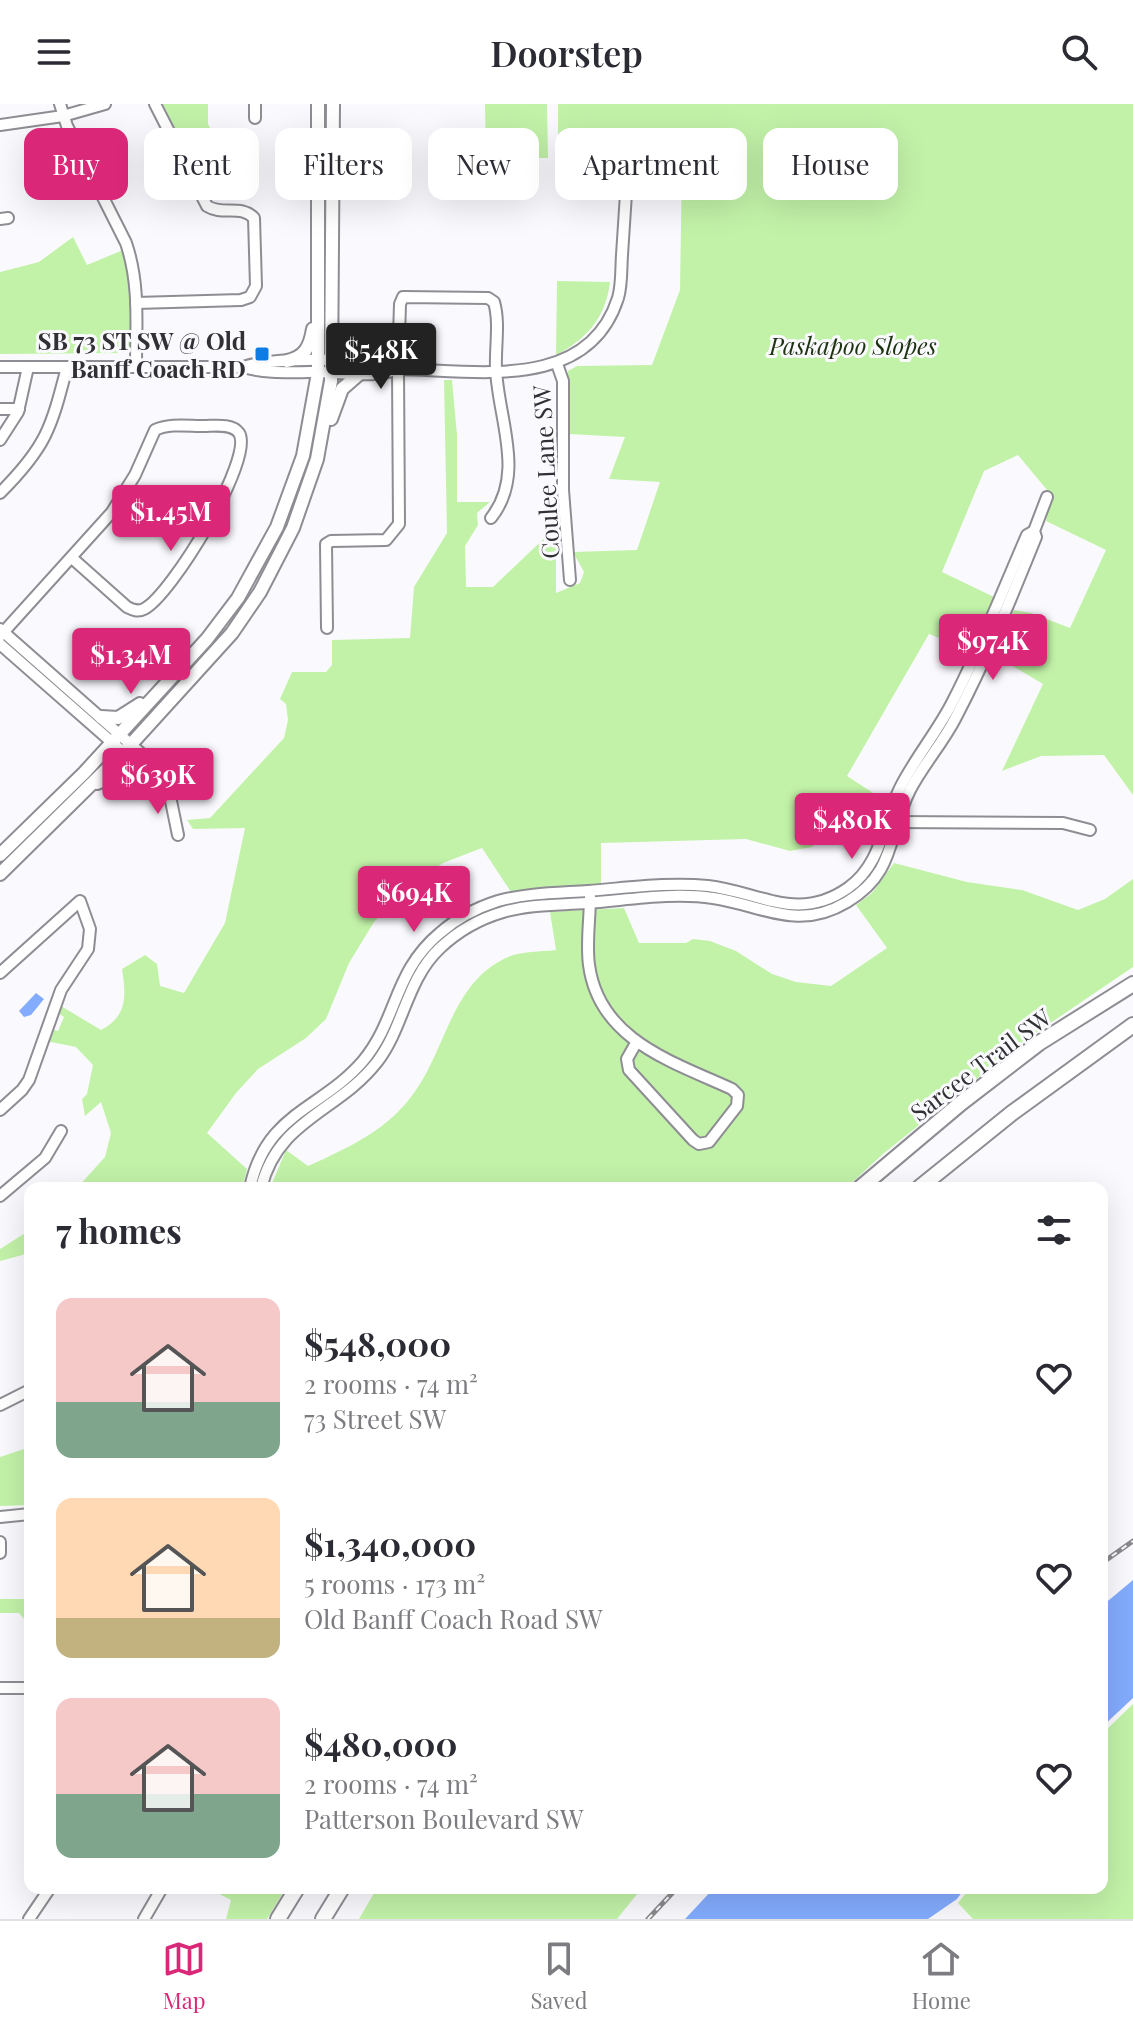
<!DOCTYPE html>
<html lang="en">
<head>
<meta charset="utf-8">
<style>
  body { margin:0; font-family:"Playfair Display",serif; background:#f7f7f7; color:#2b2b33; height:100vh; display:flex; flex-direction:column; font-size:30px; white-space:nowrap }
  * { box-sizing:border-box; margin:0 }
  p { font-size:26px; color:#7c7c81 }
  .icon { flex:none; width:44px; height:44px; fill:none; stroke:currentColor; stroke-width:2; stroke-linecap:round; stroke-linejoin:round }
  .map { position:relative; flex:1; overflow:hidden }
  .details { position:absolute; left:24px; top:1078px; width:1084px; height:712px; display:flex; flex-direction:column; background:#fff; border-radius:16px; box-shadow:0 8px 32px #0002 }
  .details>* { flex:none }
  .hud { position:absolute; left:24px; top:24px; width:1086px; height:72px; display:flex; gap:16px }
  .price { position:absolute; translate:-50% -68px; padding:0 18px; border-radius:8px; background:#db2777; color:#fff; font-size:26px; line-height:52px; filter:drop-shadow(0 2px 4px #0008) }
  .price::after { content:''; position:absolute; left:50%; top:48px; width:24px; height:18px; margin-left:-12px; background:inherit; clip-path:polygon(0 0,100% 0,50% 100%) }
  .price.selected { background:#222; color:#fff }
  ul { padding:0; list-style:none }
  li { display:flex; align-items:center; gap:24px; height:200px; padding:0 32px }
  li span { display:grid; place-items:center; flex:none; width:224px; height:160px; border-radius:16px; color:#555 }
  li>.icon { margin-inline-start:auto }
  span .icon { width:96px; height:96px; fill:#fffc; stroke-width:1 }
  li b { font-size:34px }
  h2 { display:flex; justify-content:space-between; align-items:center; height:96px; padding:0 32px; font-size:34px }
  .pill { padding:0 28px; border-radius:16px; background:#fff; box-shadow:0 8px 32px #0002; font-size:28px; line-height:72px }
  .pill.selected { background:#db2777; color:#fff }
  header { display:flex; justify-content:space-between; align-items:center; height:104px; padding:0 32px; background:#fff; font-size:36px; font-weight:600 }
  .tabs { display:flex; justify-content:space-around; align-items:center; height:112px; border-top:2px solid #e1e1e2; background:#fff; font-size:22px; color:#7c7c81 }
  .tabs a { display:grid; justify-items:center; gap:4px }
  .tabs .selected { color:#db2777 }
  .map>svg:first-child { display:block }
  .green { fill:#c2f2a8 }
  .water { fill:#83acfe }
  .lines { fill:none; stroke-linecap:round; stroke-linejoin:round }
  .minor-casing { stroke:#8d8d93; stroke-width:14 }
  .major-casing { stroke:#8d8d93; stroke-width:16 }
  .highway-casing { stroke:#8d8d93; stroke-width:18 }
  .minor { stroke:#fff; stroke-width:10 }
  .major { stroke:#fff; stroke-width:12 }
  .highway { stroke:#fff; stroke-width:14 }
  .rail-casing { stroke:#8a8a8d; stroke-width:5 }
  .rail { stroke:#fafafe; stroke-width:2; stroke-dasharray:6; stroke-linecap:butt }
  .poi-dot { fill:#0f7ce3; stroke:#fafafe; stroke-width:3 }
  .labels { text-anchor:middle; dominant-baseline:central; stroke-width:6; stroke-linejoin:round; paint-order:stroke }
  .poi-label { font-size:24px; font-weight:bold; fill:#313134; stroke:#fafafe; text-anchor:end }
  .park-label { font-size:24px; font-style:italic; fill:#1d320f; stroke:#fafafe }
  .street-label { font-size:24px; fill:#313134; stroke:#fafafe }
</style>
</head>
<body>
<header><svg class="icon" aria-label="menu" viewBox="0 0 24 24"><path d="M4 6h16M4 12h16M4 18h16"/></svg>Doorstep<svg class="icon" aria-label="search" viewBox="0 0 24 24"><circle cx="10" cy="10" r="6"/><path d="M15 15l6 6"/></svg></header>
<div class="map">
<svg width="1133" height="1815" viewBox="0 0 1133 1815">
  <rect width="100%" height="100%" fill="#fafafe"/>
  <g class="green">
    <polygon points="163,0 208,0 208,20 222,46 193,61"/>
    <polygon points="485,0 547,0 548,54 486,54"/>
    <path d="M 558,0 L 1133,0 L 1133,691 L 1104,651 L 1041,652 L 1002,667 L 1043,580 L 994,551 L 1014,506 L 1031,509 L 1070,524 L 1106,446 L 1046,417 L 1052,392 L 1018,351 L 984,367 L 942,468 L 994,493 L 969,546 L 929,530 L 847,672 L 881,694 L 865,727 L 823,728 L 812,743 L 790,747 L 746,735 L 601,739 L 601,780 L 511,788 L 482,744 L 443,759 L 408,782 L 374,818 L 349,859 L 326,915 L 306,934 L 258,965 L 236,989 L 207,1029 L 247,1065 L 242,1084 L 77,1084 L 105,1053 L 111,1029 L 101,998 L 85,1012 L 82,995 L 87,990 L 93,961 L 76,943 L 46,937 L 51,925 L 58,927 L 64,913 L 58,909 L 61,902 L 101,926 C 128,912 126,891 122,865 L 145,851 L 157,860 L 160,882 L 184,889 L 225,819 L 245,724 L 193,725 L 187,716 L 210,714 L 284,634 L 288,616 L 286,600 L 280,595 L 292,568 L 326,568 L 332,561 L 332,536 L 410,534 L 414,483 L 447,429 L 444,276 L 452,276 L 457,331 L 457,398 L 490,398 L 477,409 L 478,421 L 465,442 L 466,483 L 493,483 L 556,423 L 556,489 L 580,479 L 584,468 L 573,448 L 637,446 L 660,378 L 609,375 L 625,333 L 569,330 L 568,267 L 577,262 L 652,261 L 680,186 L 682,58 L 644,46 L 558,45 Z"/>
    <polygon points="73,133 87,161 123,146 131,174 131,244 128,249 0,250 0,168 39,158"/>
    <path d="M 557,177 L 610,178 C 606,213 587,235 556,251 Z"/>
    <path d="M 894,759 L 967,778 L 1022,786 L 1078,806 L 1105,795 L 1133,775 L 1133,863 L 1021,939 L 883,1050 L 846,1084 L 270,1084 L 286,1046 L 308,1062 C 350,1043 390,1025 416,986 C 447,941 453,877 508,853 C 521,847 541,848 556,846 L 550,808 L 624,804 L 639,839 L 686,839 L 693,835 L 710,837 L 736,847 L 772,870 L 796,878 L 831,882 L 887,844 L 856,801 L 872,789 Z"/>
    <polygon points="30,1126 30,1149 0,1157 0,1145"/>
    <polygon points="30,1343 30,1401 0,1402 0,1353"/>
    <polygon points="0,1495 30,1495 30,1522 19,1509 0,1509"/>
    <polygon points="1133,1600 1133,1815 973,1815 958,1799 970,1784 1102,1784 1102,1630"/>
    <polygon points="208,1784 286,1784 267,1815 226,1815 231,1796"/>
    <polygon points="377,1784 642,1784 617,1815 359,1815"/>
  </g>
  <g class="water">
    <polygon points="36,889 44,895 31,911 24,913 19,907"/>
    <polygon points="1133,1476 1133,1594 1102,1623 1102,1502"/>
    <polygon points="714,1784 965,1784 957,1795 928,1815 685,1815"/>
  </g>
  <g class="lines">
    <g class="minor-casing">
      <g id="minor">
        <path d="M 60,0 L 67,22 L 126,139 C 140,180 136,221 136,263"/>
        <polyline points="255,0 255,14"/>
        <polyline points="0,21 63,12 105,0"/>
        <polyline points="0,115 8,114"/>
        <path d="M 136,199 L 241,196 L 250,193 L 256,182 L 254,114 C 241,100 222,112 207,102 L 155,0"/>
        <polyline points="557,260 563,277 563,386 570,476"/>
        <path d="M 0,263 L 243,263 C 274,272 305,266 336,269 C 357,270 377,273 398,265 C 474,266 588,289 618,194 C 622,181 621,165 622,151 C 624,120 626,89 628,59 L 631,53 L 643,51"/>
        <path d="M 243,263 C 272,253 370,253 398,265"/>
        <polyline points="0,305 19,305"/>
        <polyline points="0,336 18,308 28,263"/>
        <path d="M 0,389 C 46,343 51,325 67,263"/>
        <path d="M 327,524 L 326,440 L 331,437 L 386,436 L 399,420 L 398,265 L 400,200 L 403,193 L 488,194 L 494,198 C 500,219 495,243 496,265 C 498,315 526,370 491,414"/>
        <polyline points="0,525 153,660 171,697 178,731"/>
        <path d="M 0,532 L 112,408 L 135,371 L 155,326 C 169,319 188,322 204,322 C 214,322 232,319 239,329 C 255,354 171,492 144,505 C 138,508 133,506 127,503 L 72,454"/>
        <polyline points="0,540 164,684"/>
        <polyline points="893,718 1063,719 1090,726"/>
        <path d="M 590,793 C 590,815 586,839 589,861 C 599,936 673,958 732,985 L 738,991 L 737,1002 L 709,1038 L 699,1040 L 693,1036 L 629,966 L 627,955 L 636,939"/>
        <polyline points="0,869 80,797 90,825 88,845 61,886 29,976 22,986 0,1006"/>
        <path d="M 250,1084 C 266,1008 321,1006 363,957 C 398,915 393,868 440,829 C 457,814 476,804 498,797 C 527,789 558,789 588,787 C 628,784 668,778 708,782 C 760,788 798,819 848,784 C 882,760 883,719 900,684 C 915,654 938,627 953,597 C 981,543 1003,486 1027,431 L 1034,427"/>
        <path d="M 261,1084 C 278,1015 338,1008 377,958 C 404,923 406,876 440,844 C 458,827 479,815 503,808 C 529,800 559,801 586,799 C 628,796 671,788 713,794 C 762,801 797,828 847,798 C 897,768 887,731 910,686 C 923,661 942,640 955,615 C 986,556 1011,495 1036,433 L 1034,427 L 1047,393"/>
        <polyline points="0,1092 45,1054 61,1027"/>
        <polyline points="0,1301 30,1286"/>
        <polyline points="0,1413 30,1410"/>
        <polyline points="0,1438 0,1449"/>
        <polyline points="0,1584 30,1584"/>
        <polyline points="29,1815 50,1784"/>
        <polyline points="144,1815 162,1784"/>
      </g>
    </g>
    <g class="major-casing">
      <g id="major">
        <path d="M 287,257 C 305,253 310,243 313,225"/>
        <polyline points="331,315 342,285 358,271"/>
        <polyline points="101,613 118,614 140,600"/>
        <polyline points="97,679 128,666 142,665"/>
        <polyline points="0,751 84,669 207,535 238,494 277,423 303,352 318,269 318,0"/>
        <polyline points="0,770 124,648 232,529 260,488 293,424 317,355 331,277 333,0"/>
      </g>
    </g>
    <g class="highway-casing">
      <g id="highway">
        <polyline points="860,1084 961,999 1039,939 1133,880"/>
        <polyline points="919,1084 1012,1009 1133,921"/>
        <polyline points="278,1815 297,1784"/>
        <polyline points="323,1815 342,1784"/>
      </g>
    </g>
    <use href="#minor" class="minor"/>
    <use href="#major" class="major"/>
    <use href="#highway" class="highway"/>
    <g class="rail-casing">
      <g id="rail">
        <polyline points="1102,1459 1133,1437"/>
        <polyline points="648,1815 677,1784"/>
      </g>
    </g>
    <use href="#rail" class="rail"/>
  </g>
  <rect class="poi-dot" x="254" y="242" width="16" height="16" rx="4"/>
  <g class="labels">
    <g class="poi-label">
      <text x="246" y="236">SB 73 ST SW @ Old<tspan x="246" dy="28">Banff Coach RD</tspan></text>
    </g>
    <g class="park-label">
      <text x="853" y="241">Paskapoo Slopes</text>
    </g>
    <g class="street-label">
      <text transform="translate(545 368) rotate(-93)">Coulee Lane SW</text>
      <text transform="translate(980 960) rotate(-37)">Sarcee Trail SW</text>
    </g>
  </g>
</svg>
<b class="price selected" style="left:381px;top:287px">$548K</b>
<b class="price" style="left:171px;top:449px">$1.45M</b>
<b class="price" style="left:993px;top:578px">$974K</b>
<b class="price" style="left:131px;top:592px">$1.34M</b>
<b class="price" style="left:158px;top:712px">$639K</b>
<b class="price" style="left:852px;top:757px">$480K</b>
<b class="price" style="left:414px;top:830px">$694K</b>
<div class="hud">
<a class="pill selected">Buy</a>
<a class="pill">Rent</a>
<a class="pill">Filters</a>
<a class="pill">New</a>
<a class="pill">Apartment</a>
<a class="pill">House</a>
</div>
<section class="details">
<h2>7 homes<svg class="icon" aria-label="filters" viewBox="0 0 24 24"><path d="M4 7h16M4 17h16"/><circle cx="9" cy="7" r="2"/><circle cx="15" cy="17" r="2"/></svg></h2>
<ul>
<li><span style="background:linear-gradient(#f6c9c9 65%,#7fa58c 0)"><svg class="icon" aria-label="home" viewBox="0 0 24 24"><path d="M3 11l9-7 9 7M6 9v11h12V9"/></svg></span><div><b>$548,000</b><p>2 rooms · 74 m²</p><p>73 Street SW</p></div><svg class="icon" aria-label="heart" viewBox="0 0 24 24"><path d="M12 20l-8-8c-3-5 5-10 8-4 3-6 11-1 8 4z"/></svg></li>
<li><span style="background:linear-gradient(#ffd9b3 75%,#c2b280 0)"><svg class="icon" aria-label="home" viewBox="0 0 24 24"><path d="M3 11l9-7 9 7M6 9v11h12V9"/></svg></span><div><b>$1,340,000</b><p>5 rooms · 173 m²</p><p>Old Banff Coach Road SW</p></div><svg class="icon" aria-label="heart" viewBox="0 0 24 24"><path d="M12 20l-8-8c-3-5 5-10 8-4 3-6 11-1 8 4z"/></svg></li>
<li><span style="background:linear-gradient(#f6c9c9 60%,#7fa58c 0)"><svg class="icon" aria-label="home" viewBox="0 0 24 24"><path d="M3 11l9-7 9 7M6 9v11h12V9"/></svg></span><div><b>$480,000</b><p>2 rooms · 74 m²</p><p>Patterson Boulevard SW</p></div><svg class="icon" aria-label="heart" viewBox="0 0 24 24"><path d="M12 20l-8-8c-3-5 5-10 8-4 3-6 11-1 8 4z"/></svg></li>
</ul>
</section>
</div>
<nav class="tabs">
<a class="selected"><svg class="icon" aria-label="map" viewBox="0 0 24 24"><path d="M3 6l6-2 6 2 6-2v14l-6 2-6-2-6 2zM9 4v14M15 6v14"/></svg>Map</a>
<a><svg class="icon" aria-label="saved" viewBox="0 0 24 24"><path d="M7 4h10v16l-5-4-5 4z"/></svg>Saved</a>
<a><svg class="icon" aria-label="home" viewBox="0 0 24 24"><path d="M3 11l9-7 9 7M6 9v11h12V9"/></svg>Home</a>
</nav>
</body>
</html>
